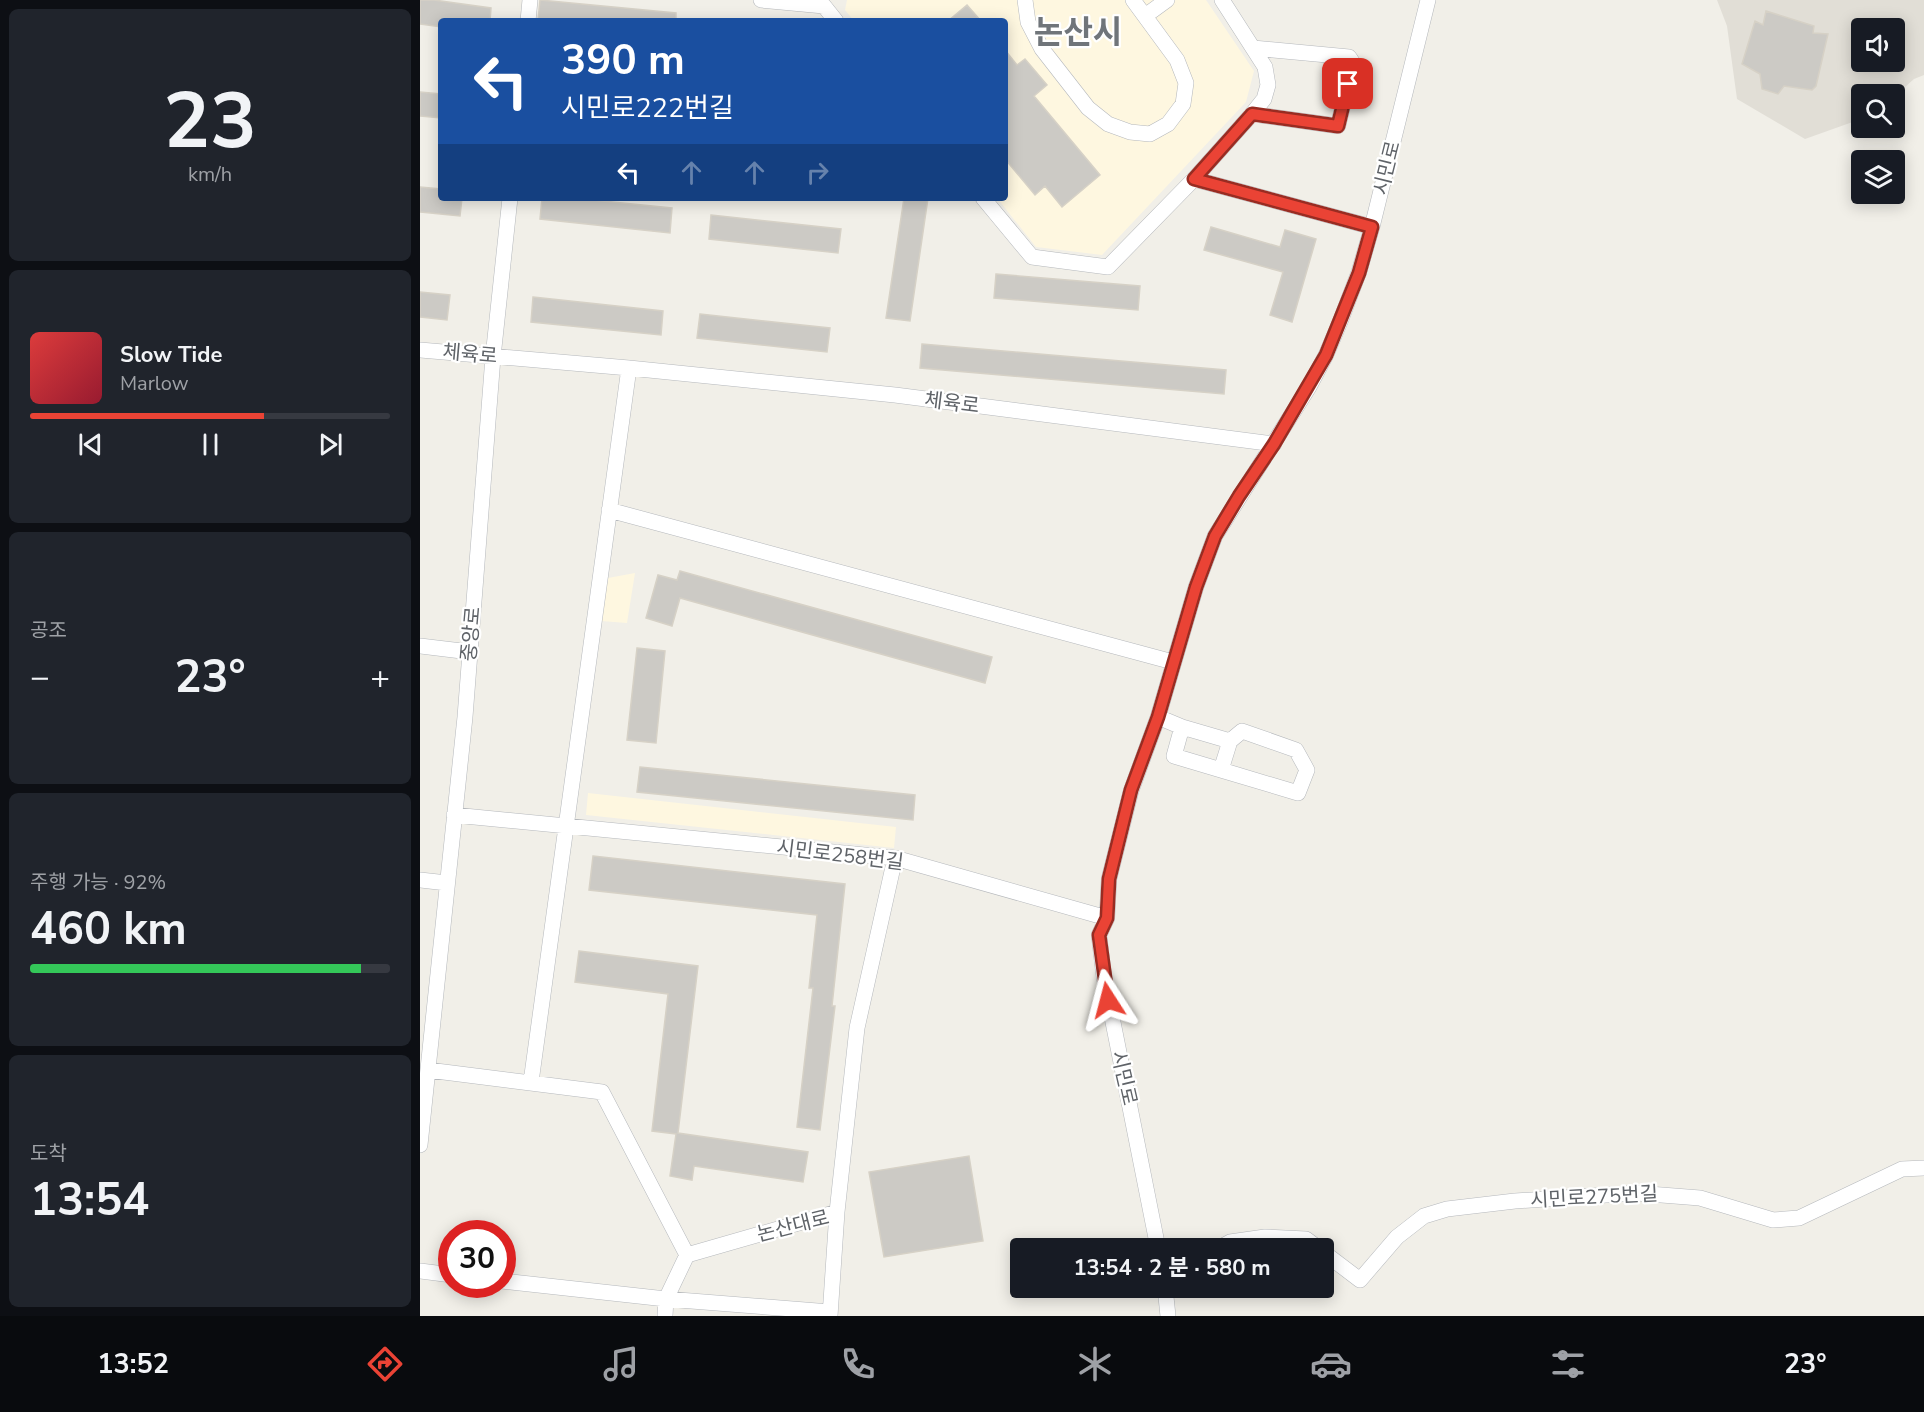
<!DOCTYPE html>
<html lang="ko">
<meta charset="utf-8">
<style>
:root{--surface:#171b24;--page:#20242c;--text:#f1f3f6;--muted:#9ea1a6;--line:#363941;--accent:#ea4335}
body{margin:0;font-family:"Nunito Sans","Noto Sans KR",sans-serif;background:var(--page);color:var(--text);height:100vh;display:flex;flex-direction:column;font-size:22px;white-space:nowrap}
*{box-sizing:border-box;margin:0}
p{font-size:20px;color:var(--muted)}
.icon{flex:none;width:33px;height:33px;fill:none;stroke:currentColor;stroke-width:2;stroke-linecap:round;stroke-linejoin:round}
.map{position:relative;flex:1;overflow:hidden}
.side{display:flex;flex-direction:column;gap:9px;padding:9px;background:#0d0f14;width:420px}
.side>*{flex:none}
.guide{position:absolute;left:18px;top:18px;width:570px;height:183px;border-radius:6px;box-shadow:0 3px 15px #0003;background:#1a4fa0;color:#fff;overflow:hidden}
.controls{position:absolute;left:1431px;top:18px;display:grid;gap:12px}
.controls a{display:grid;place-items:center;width:54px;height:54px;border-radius:6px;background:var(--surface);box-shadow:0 3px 15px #0003;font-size:30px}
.speed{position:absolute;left:18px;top:1220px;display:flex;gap:12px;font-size:30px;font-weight:700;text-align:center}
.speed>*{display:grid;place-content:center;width:78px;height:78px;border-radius:50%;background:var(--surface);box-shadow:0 3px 15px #0003;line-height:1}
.speed .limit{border:9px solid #d22;background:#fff;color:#111}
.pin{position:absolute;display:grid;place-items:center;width:51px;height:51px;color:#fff;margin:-26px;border-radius:12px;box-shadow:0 3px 9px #0006}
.me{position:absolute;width:66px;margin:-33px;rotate:351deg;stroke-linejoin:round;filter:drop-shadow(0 0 4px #0008)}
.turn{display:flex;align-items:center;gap:21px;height:126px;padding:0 24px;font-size:27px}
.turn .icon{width:78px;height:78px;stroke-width:2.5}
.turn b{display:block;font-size:42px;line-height:51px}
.lanes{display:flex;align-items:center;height:57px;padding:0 24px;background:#0003;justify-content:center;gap:30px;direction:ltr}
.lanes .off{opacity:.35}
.big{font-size:45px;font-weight:700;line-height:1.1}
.side .tile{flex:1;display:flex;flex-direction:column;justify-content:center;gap:9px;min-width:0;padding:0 21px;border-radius:9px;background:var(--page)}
.side .dial{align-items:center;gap:0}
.dial b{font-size:78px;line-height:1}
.song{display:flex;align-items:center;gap:18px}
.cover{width:72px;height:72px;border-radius:9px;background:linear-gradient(135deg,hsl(0 70% 55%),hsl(350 70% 35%))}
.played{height:6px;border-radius:3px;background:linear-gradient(90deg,var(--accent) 65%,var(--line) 65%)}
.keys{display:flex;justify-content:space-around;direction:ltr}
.heat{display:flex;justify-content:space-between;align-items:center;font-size:33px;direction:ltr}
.charge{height:9px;border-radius:4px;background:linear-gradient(90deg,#34c759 92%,var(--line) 0)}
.trip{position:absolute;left:590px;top:1238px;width:324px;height:60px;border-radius:6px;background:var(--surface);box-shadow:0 3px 15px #0003;font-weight:700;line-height:60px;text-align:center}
.tab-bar{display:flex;height:96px;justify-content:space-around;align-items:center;background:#090b0e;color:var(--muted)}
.tab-bar .icon{width:42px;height:42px}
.tab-bar .current{color:var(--accent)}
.tab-bar b{font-size:27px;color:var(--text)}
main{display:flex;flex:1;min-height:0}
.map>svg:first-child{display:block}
.commercial{fill:#fef7e0}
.education{fill:#e1ded6;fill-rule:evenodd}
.building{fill:#cccac5;stroke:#d6d1c6;stroke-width:1.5}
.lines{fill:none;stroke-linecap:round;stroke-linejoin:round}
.minor-casing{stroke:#b5b8bc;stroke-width:16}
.minor{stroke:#fff;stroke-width:15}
.route-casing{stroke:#982c22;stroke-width:15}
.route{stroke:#ea4335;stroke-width:10}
.labels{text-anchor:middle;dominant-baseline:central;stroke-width:4.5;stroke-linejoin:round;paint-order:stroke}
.street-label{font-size:20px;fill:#5f6368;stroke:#fff}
.town-label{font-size:32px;font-weight:bold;fill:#70757a;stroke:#fff}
</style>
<main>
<section class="side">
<div class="tile dial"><b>23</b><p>km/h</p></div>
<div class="tile">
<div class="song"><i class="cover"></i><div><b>Slow Tide</b><p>Marlow</p></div></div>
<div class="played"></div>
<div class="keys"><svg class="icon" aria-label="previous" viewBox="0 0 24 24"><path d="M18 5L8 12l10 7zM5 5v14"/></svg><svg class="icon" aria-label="pause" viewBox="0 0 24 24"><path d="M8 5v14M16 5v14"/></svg><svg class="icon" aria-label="next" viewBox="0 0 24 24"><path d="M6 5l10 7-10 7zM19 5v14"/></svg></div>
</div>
<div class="tile"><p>공조</p>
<div class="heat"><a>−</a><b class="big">23°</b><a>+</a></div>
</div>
<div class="tile"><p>주행 가능 · 92%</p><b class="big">460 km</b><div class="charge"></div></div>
<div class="tile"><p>도착</p><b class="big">13:54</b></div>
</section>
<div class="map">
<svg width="1504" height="1316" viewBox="0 0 1504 1316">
<rect width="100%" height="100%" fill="#f1efe8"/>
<path class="commercial" d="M427,0h359l48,71 -8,31 -144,153 -66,-8 -39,-49h8v-177h-151l-9,-11z
M215,573l-8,50 -26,-2 7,-43z
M168,793l308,34 -2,21 -308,-33z"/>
<path class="education" d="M1297,0h207v75l-10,4 -19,17 -1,-2h-32l-1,25 -56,20 -68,-40 -10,-73zM1442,28h32v34h-32z"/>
<path class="building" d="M0,0h14l57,8 -1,13h-49v6l-21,-3z
M120,0l136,13v8h-138z
M547,5l14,16h-33z
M1346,11l48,15 -1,7 15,1 -12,52 -4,4 -28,-4 -6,8 -16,-5 -2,-15 -18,-10 13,-43 8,4z
M585,50l12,15 8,-6 22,26 -13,11 66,79 -38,32 -17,-21 -10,9 -30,-36z
M0,92l21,2v24l-21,-2z
M0,187l21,2v9h21l-2,18 -40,-4z
M122,198h31l99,10 -2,25 -130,-14z
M484,198h24l-18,123 -24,-3z
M291,215l130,14 -3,24 -129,-14z
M791,227l69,20 5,-17 31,9 -24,83 -22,-7 13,-43 -79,-22z
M576,274l144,12 -2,24 -144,-12z
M0,292l30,3 -3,25 -27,-3z
M113,297l130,14 -2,24 -130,-13z
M280,314l130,14 -3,24 -130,-14z
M502,344l304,26 -2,24 -304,-26z
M260,571l312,86 -7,26 -305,-85 -8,28 -26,-8 12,-43 19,5z
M217,648l28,3 -9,92 -29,-3z
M220,767l275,28 -2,25 -276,-28z
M173,856l252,28 -13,122h3l-15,124 -23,-3 16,-139h-4l8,-73 -228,-25z
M159,951l119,15 -20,167 130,19 -5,30 -109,-16 -2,14 -22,-4 6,-42 -24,-3 16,-137 -93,-12z
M549,1156l14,85 -99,16 -15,-85z"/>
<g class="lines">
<g class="minor-casing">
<path id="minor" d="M341,0l63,6 12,15
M605,0l3,22 14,27 46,59 20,16 22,8 20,2 18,-10 15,-20 3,-21 -9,-23 -44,-60
M725,16l22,-16
M108,21l2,-21
M832,114l86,12 15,-63 -4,-6 -96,-9
M774,179l178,48
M563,198l49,59 76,10 86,-88 58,-65 12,-15 4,-14 -3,-18 -43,-67
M0,350l209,18 266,27 379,49
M189,510l564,152
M0,646l50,6
M738,717l24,10 48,14 -9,29 -47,-14 8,-29
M801,770l77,23 9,-23 -11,-20 -54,-19 -12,10
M34,815l441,43 212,60
M0,880l27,3
M8,1070l174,22 85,163 150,-43
M111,1082l98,-714
M0,1145l45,-428 28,-360 17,-159
M738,1248l-54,-271 -5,-42 8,-17 2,-39 22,-88 27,-74 38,-130 19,-51 94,-149 17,-32 14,-33 19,-50 13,-45 56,-227
M799,1248l11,-6 35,-5 41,2 12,9
M903,1252l37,28 37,-43 27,-21 23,-7 68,-8 121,-8 64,5 73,22 26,-2 103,-49 22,-1
M0,1271l32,4
M82,1281l164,18 164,13
M745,1287l3,29
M245,1316l1,-17 21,-44
M410,1316l7,-104 20,-184 38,-170"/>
</g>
<use href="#minor" class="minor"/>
</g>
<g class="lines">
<g class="route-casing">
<path id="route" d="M688,1000l-9,-65 8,-17 2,-39 22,-89 27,-73 38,-130 19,-51 24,-40 35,-52 52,-89 33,-82 13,-46 -178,-48 58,-65 86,12 10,-42"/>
</g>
<use href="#route" class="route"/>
</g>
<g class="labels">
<g class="street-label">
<text transform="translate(967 168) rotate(-76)">시민로</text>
<text transform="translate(50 354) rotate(5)">체육로</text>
<text transform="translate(532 403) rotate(7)">체육로</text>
<text transform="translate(51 634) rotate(-85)">중앙로</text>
<text transform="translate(420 855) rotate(7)">시민로258번길</text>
<text transform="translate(704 1078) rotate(77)">시민로</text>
<text transform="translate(1174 1197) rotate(-3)">시민로275번길</text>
<text transform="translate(373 1226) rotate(-14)">논산대로</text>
</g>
<g class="town-label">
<text x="658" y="32">논산시</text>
</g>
</g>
</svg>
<div class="controls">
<a><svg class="icon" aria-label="sound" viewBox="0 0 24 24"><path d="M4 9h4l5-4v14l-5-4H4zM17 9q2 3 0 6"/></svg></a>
<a><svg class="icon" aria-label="search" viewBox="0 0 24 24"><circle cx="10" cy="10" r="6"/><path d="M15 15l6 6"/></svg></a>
<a><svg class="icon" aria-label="layers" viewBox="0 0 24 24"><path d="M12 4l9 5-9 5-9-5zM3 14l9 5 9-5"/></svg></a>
</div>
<div class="speed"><div class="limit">30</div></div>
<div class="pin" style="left:928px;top:84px;background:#d93025"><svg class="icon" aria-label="arrive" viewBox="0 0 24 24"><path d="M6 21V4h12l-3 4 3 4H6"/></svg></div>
<svg class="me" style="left:688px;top:1000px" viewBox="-20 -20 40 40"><path d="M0-17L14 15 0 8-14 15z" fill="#ea4335" stroke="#fff" stroke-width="4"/></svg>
<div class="trip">13:54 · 2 분 · 580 m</div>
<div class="guide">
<div class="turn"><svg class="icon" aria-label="left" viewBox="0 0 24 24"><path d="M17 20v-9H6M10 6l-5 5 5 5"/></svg><div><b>390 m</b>시민로222번길</div></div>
<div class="lanes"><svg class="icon" aria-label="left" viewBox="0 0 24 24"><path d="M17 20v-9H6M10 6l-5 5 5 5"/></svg><svg class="icon off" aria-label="ahead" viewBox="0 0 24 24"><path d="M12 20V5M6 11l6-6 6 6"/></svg><svg class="icon off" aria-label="ahead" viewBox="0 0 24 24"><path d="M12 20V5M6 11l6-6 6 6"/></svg><svg class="icon off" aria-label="right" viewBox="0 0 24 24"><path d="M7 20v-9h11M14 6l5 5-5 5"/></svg></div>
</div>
</div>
</main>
<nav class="tab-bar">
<b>13:52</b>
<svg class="icon current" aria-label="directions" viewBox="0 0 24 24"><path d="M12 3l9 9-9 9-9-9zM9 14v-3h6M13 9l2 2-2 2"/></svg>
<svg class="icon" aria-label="music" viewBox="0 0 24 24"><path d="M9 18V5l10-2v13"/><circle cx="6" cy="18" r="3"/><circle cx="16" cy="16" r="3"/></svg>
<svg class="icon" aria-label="phone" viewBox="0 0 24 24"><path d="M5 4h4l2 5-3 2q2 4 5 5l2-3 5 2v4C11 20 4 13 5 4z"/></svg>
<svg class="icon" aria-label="climate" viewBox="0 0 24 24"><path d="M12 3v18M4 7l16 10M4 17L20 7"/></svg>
<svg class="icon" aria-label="car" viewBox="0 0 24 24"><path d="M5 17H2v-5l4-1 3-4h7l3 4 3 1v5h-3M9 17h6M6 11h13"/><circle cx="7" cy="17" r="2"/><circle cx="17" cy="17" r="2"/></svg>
<svg class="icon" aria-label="filters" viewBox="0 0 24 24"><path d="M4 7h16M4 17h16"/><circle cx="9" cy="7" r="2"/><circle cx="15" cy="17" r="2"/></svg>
<b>23°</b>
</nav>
